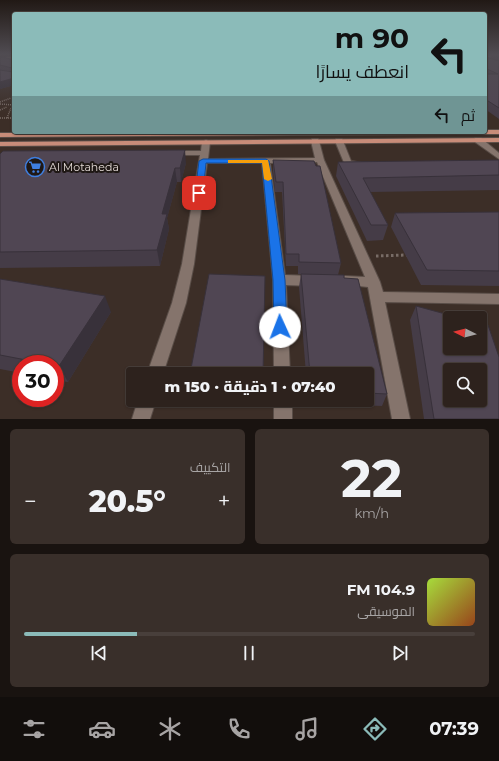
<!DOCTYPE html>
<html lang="ar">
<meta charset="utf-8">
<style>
:root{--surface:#2d221d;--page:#392f2a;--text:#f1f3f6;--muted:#a7a4a4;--line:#483f3b;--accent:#8bbbb9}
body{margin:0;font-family:Montserrat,Cairo,sans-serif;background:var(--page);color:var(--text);direction:rtl;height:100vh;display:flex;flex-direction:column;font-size:15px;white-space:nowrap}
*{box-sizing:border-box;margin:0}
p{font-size:13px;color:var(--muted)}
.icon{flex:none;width:22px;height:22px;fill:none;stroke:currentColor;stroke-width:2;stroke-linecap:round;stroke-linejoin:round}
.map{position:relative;height:419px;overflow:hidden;direction:ltr}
.drawer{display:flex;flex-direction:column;gap:10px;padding:10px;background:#191310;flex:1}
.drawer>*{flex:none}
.banner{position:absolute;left:12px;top:12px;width:475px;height:122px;border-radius:4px;box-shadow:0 1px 3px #0004,0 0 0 1px var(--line);direction:rtl;background:#8bbbb9;color:#111;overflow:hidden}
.needle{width:26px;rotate:276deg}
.controls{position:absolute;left:443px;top:311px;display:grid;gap:8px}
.controls a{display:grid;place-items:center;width:44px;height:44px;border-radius:4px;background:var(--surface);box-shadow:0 1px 3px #0004,0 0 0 1px var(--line);font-size:20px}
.speed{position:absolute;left:12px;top:355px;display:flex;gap:8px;font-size:20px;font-weight:700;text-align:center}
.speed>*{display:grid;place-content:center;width:52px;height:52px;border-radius:50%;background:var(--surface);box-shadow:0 1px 3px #0004,0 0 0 1px var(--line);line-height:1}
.speed .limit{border:6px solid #d22;background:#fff;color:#111}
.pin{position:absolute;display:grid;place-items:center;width:34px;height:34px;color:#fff;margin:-17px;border-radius:8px;box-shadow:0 2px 6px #0006}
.me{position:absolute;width:44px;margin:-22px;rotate:358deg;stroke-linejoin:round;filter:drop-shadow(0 0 3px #0008)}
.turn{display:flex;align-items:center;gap:14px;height:84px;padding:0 12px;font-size:18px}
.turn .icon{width:52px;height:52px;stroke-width:2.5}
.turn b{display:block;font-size:28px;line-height:34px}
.then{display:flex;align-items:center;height:38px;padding:0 12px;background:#0003;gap:8px;font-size:15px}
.big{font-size:30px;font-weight:800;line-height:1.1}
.drawer .widget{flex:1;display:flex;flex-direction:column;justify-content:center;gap:6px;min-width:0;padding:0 14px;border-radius:6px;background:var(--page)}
.drawer .dial{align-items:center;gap:0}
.dial b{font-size:52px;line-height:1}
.song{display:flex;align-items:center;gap:12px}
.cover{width:48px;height:48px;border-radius:6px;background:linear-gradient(135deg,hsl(80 70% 55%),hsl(20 70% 35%))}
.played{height:4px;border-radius:2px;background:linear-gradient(90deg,var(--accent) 25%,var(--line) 25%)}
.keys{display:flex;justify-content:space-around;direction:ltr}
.heat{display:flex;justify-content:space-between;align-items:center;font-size:22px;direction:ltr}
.drawer .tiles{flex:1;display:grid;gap:10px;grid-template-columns:1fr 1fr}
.widget:last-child{grid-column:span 2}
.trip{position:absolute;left:126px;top:367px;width:248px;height:40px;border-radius:4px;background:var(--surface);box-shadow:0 1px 3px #0004,0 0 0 1px var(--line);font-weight:800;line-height:40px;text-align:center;direction:rtl}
.dock{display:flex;height:64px;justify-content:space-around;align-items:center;background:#120e0c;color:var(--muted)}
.dock .icon{width:28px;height:28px}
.dock .active{color:var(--accent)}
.dock b{font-size:18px;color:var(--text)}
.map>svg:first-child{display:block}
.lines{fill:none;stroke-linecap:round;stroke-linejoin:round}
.street-casing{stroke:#594d47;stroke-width:2}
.primary-casing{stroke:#594d47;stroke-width:2}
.path-far1{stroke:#786c66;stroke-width:1.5;stroke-dasharray:1 1;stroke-linecap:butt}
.path{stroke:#786c66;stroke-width:3;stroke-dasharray:2.5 2.5;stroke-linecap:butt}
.street{fill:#85746c;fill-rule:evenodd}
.primary{fill:#c88c79;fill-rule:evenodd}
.wall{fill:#453c47}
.shaded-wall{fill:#38313a}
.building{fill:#504653;stroke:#38313a;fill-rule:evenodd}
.route{fill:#1a73e8;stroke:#114b97}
.slow{fill:#f59e0b}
.labels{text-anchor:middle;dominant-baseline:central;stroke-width:4;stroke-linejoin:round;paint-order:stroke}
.poi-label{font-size:11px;fill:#e3dad5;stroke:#1f1815;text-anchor:start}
</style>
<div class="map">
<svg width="499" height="419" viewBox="0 0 499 419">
<rect width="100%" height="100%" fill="#3c2e27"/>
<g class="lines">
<g class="street-casing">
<path id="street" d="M499,55v2l-14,1v-2z
M14,56v2l-14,3v-2z
M475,138h6l18,15v6l-24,-17z
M312,139h6l1,2 5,19 56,122 3,10 116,2v10l-114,-2 25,117h-18l-24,-132 -27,-3 -2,-3 2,-3 4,-2 20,1 -48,-115 -47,1 15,112 28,1 4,2 2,3 -2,3 -4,2 -27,-1 4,89h-16l-1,-94 -11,-117h-55l-13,101 -8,39 -23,71h-16l25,-71 10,-39 18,-109h-31v-4h32l1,-9 4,-2 4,2 -2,17 107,-1 -4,-17z
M336,139h6l1,2 8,20 12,2v4l-18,-2 -10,-24z
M138,400h18l-6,19h-18z
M274,400h18v19h-18z"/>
</g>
<g class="primary-casing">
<path id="primary" d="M485,130h14v4h-17l-1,-2h4z
M461,132l-4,2 -457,3v-4z
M499,138v4l-499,4v-4z"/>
</g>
<path class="path-far1" d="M0,102l14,-5
M0,104l14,1
M0,110l7,-3
M0,118h14
M7,118l4,-10"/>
<path class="path" d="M376,256l31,-1"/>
<use href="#street" class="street"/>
<use href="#primary" class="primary"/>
</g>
<path class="wall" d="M485,54h6l-5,1v2l4,1 2,-4h7v65l-14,-10z
M0,58l14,2v25l-14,4z
M0,154l186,9 -5,19h-4l-10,36 2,11 -9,37 -160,2z
M273,160l68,103 -3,12 6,3 43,116 -5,12 -73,-3 -1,-3h59v-26h-61l-7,-87 2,-13h-3v-8h-12l-4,-74h-7l-2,-21z
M499,160v30l-129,2 18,33 -5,15 -16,1 -31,-65 2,-14z
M499,212v74l-78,-1 -30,-58 4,-14z
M0,279l111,33 -43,70 -13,-2v-16h-34v9l-21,-4z
M416,306l83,113h-75l-14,-99z
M208,400h54v3z"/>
<path class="shaded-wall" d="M14,78v7l-14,4v-7z
M185,150l1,13 -5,19 -1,-14z
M175,168l2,14 -10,36 2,11 -9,37 -3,-16 5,-36z
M105,296l6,16 -43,70 -9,-16z"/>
<path class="building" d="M485,54h1v3l13,4v47l-14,-9v-15h1h-1v-10h13l-13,-6z
M2,57l12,3v18l-14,4v-12l13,2 -1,-4 -12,-3v-7z
M185,150l-5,18h-5l-13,46h5l-10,36 -157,2v-98l3,-3z
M273,160l41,1 2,5h4l21,97 -42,-1v-8h-13l-3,-72h-7z
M499,160v15l-136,3 25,47h-17l-33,-63z
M499,212v59l-72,-1 -32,-57z
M209,274l56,2 -2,98h-73z
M301,274l43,1v3l14,1 29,115 -20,-1v-19h-57z
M0,279l105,17 -46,70 -4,-1v-1h-8l-47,-9z
M416,306l44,12h-10v30h30v-25l8,2 11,32v62h-65zM450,370h30v30h-30z"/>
<linearGradient id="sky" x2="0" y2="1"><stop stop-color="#211915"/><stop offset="0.48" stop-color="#504c52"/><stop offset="1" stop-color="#504c52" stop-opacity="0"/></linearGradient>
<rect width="499" height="113" fill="url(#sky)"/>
<path class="route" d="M203,159h63l3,2 16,119 2,47 -2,4 -5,1 -4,-1 -2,-4 -1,-47 -11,-117h-56l-3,30 -4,2 -4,-2 4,-32z"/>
<path class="slow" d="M228,160h40l4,19 -4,2 -4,-2 -2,-16h-34z"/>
<defs>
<g id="supermarket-ring" transform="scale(1)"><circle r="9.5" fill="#1f1815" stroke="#3f7fe0" stroke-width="1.5"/><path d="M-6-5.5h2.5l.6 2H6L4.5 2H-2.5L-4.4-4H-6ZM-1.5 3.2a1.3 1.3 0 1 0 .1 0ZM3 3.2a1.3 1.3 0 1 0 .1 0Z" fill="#3f7fe0"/></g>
</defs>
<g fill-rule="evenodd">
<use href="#supermarket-ring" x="35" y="167"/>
</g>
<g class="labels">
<g class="poi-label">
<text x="49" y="167">Al Motaheda</text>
</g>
</g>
</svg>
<div class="controls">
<a><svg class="needle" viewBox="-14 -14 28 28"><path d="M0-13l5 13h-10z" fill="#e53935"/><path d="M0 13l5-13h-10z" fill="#a7a4a4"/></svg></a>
<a><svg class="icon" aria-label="search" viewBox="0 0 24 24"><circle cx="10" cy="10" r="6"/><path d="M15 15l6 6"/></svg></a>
</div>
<div class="speed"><div class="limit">30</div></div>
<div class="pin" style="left:199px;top:193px;background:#d93025"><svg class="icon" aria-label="arrive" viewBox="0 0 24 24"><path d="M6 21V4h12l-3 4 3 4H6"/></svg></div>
<svg class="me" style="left:280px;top:327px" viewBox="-20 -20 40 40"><circle r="19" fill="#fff"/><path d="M0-13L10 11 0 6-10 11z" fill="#1a73e8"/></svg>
<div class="trip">07:40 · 1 دقيقة · 150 m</div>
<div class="banner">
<div class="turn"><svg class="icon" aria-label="left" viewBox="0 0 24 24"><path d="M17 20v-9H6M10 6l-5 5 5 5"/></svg><div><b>90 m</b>انعطف يسارًا</div></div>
<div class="then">ثم<svg class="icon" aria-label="left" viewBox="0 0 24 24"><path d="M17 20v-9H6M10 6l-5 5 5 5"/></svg></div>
</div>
</div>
<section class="drawer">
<div class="tiles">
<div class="widget dial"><b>22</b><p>km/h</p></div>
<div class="widget"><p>التكييف</p>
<div class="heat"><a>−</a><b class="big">20.5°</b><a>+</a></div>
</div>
<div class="widget">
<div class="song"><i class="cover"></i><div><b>104.9 FM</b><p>الموسيقى</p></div></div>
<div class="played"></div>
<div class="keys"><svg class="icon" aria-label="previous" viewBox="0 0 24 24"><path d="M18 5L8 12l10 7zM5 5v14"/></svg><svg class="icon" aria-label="pause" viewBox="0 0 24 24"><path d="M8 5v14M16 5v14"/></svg><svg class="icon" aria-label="next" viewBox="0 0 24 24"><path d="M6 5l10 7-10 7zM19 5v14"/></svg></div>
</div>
</div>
</section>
<nav class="dock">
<b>07:39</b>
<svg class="icon active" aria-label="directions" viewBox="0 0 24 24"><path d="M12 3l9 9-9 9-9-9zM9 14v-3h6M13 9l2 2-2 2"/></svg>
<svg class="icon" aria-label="music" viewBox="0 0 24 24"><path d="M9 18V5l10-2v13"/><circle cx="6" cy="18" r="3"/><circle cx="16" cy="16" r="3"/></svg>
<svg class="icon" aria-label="phone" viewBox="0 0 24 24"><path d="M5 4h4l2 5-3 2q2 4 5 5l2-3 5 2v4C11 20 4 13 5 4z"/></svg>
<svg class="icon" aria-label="climate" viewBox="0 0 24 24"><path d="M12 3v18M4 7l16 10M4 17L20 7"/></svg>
<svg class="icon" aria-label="car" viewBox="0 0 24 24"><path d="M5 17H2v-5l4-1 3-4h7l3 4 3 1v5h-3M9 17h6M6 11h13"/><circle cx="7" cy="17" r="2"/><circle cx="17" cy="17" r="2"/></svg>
<svg class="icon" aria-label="filters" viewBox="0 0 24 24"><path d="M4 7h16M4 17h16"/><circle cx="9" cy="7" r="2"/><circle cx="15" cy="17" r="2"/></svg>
</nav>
